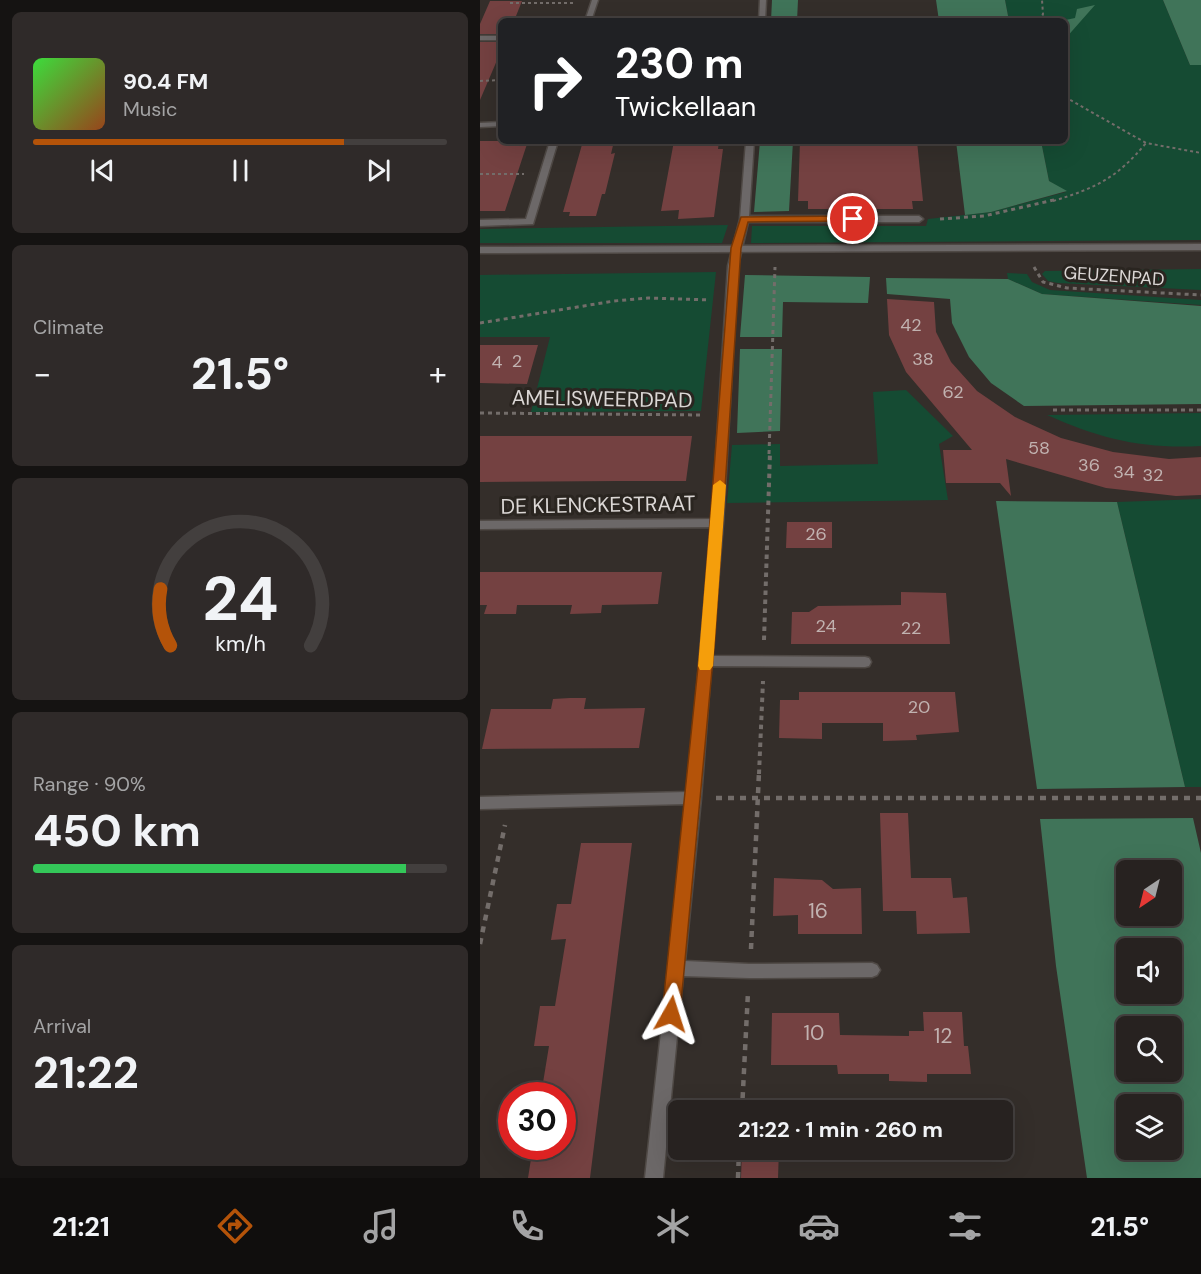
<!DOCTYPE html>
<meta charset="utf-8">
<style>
:root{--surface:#272220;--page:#2f2a29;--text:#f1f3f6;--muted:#a4a4a5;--line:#433f3e;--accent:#b45309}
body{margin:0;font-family:"DM Sans",sans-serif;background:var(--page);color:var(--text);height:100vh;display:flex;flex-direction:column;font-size:22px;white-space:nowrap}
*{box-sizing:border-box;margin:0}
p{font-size:20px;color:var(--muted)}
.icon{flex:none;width:33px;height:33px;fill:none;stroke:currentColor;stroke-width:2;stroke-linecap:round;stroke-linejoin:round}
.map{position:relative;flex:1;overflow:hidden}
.panel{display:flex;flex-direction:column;gap:12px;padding:12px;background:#151312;width:480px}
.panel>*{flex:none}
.top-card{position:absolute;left:18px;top:18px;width:570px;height:126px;border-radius:9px;box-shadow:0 6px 24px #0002,0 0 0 2px var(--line);background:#202124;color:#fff;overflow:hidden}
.needle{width:39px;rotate:215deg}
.buttons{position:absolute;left:636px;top:860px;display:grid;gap:12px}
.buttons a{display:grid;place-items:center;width:66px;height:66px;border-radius:9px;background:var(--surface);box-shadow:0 6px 24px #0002,0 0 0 2px var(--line);font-size:30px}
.speed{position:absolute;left:18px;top:1082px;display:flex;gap:12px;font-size:30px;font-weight:700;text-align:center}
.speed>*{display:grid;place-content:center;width:78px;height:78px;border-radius:50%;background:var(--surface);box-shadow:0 6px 24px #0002,0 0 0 2px var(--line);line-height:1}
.speed .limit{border:9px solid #d22;background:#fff;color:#111}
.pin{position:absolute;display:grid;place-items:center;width:51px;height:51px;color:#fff;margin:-26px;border:3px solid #fff;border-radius:50%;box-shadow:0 2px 6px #0007}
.me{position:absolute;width:66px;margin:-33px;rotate:6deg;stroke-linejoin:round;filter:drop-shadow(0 0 4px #0008)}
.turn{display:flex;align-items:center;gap:21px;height:126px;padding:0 18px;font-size:27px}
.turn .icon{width:78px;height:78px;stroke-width:2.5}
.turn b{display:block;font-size:42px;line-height:51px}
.big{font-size:45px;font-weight:700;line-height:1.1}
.panel .tile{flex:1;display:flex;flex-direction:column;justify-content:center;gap:9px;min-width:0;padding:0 21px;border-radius:9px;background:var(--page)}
.panel .dial{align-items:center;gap:0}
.dial svg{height:156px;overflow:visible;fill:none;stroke:var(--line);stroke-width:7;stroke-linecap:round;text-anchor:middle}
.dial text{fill:var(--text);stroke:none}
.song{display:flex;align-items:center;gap:18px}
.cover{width:72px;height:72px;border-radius:9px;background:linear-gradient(135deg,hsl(120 70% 55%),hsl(20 70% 35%))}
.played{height:6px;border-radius:3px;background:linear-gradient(90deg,var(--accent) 75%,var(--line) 75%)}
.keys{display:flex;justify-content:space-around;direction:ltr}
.heat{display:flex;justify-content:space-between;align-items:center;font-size:33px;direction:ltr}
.charge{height:9px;border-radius:4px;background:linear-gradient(90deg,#34c759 90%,var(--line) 0)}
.trip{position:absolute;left:188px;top:1100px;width:345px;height:60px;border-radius:9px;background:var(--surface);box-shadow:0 6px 24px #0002,0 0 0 2px var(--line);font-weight:700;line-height:60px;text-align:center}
.menu{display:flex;height:96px;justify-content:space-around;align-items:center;background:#100e0d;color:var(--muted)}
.menu .icon{width:42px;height:42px}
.menu .selected{color:var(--accent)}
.menu b{font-size:27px;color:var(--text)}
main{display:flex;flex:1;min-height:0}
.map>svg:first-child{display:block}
.green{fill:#154b33}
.forest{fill:#407459;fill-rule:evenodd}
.building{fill:#744141}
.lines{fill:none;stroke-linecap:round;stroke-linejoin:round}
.lane-casing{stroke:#4f4945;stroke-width:3}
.street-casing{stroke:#4f4945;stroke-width:3}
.path-far3{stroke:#736d6a;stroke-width:2;stroke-dasharray:3 3;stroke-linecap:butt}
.path-far2{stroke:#736d6a;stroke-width:3;stroke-dasharray:4 4;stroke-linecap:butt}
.path-far1{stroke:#736d6a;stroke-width:4;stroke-dasharray:4.5 4.5;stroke-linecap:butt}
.path{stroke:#736d6a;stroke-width:4.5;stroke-dasharray:6 6;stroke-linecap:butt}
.lane{fill:#6c6868;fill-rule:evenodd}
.street{fill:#6c6868;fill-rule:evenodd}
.route{fill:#b45309;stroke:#753606;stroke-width:1.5}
.slow{fill:#f59e0b}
.labels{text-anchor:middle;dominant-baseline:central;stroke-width:6;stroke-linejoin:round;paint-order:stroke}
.far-street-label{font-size:18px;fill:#dbd7d5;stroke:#2a2520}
.number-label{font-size:18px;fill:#c1b2b0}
.street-label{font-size:21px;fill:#dbd7d5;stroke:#2a2520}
.near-number-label{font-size:21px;fill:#c1b2b0}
</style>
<main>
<section class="panel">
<div class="tile">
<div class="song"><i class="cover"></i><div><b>90.4 FM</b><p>Music</p></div></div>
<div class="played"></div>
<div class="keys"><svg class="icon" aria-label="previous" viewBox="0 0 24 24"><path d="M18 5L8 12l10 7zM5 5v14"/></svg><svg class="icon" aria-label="pause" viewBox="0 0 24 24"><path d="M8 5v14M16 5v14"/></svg><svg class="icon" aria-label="next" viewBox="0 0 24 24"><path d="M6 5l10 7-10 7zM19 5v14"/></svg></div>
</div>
<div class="tile"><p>Climate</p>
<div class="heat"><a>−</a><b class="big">21.5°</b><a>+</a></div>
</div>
<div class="tile dial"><svg viewBox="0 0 100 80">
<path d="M14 69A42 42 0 1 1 86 69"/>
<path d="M14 69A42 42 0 0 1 9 40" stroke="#b45309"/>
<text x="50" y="56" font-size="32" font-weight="700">24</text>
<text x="50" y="72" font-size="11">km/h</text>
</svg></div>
<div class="tile"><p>Range · 90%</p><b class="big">450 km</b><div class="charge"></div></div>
<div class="tile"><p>Arrival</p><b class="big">21:22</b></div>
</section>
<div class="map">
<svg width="721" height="1178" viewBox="0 0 721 1178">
<rect width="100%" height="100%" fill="#342e2a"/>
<path class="green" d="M525,0h158l27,65h11v175l-450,3 1,-17h174l2,-7 63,-7 75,-20 -17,-11 -8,-40h24v-120h-56z
M248,225l-6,18h-242v-14z
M721,269v21l-143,-7 -10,-2 -6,-7 3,-3z
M236,272l-15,139 -170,1 19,-75h-70v-62z
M527,273l20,1 5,8 18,8 151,10v5l-159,-11 -34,-15z
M426,390l47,46 -14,8 9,56 -221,3 5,-58 48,-1v22l98,-2 -5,-72z
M721,413v33c-59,3 -100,-7 -154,-31z
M721,499v288h-16l-68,-285z"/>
<path class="forest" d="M292,0h26l-1,21h-26z
M456,0h69l4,21h-70z
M683,0h38v65h-11z
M615,5l-30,34v-18h-4l14,-3 2,-9z
M280,141h33l-4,70 -35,1z
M476,141h85l8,40 18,10 -76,21 -26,3z
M265,275l125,2 -2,26 -85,-1 -1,35h-42z
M406,278l122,1 34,15 159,12v98l-177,2 -33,-23 -22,-26 -17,-34 -2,-24 -63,-5z
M260,349h42l-2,82 -43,2z
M516,501l121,1 68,285 -148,2z
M713,818l8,35v325h-114l-31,-212 -16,-147zM646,870h46v45h-46zM646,948h46v45h-46zM646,1026h46v45h-46zM646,1104h46v45h-46z"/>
<path class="building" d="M10,1h32l-8,20h-13v13h-21v-10z
M0,42h21v9l-21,49z
M0,141h48l-23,70h-25z
M103,141h31l-3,13 4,-1 -10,41h-3l-6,22h-27l1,-4h-7z
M194,141h45l-1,8h5l-9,68 -36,2 1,-9 -18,1z
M320,141h117l6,60h-11l1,8h-105v-8h-10z
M407,299l47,3 2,30 15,30 26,29 38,26 46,21 52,14 56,7 32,-2v38l-25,1 -70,-8 -100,-29 5,37 -11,-13h-54l-3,-33h29l-66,-78 -17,-37z
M0,345h58l-11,39 -47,-1z
M0,436h212l-6,45h-67l-139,1z
M307,522h45v26h-46z
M0,572h182l-4,32 -56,1 -1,8 -31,1 2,-9h-55l-1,9h-32l3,-9h-7z
M421,592l45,1 4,51h-159l1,-32h17l9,-6 83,-1z
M319,692h156l4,40 -43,3 1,5 -34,1v-18h-61v16l-43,-1 1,-38h19z
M90,698h16l-2,11 61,-1 -6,40 -157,1 9,-40h60l2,-10z
M400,813h28l3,65h40l2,20 14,-1 3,36 -53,1 -1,-23h-33z
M101,843h51l-42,335h-62l5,-32h29v-51h-21l8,-49h-15l6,-40h15l11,-67 -15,1 6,-36h14z
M294,878l48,2 11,9 28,-1 1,46h-64v-19l-25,1z
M443,1012h39l2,34h4l3,28h-44v8l-38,-1v-7h-51l-1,-9h-66l1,-52h67l1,22 69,1v-5h15z
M262,1149h37l-1,29h-37z"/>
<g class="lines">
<g class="lane-casing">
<path id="lane" d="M721,244v6l-721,3v-6z"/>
</g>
<g class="street-casing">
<path id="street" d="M112,0h6l-7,21h-6z
M280,0h6l-1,21h-6z
M0,36h21v4h-21z
M21,122v4l-21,1v-4z
M70,141h8l-25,83 -53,2v-6l46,-1z
M266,141h8l-5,75h170l4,3 -4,3h-171l-10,44 -15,257 -11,133 153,1 4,1 2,4 -2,4 -4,1 -154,-1 -10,132 -16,163 64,3 123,-1 5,2 3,5 -3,5 -5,2 -123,1 -66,-2 -20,202h-18l41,-374 -206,5v-12l208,-5 23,-265 -231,2v-8l232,-2 16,-253 12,-47z"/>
</g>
<path class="path-far3" d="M30,3h65
M560,21l3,-7 -1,-14
M0,81l21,-1
M585,97l81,46 55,10
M0,174h44
M573,201c43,-13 64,-23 93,-58"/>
<path class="path-far2" d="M460,219l44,-3 74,-17
M554,267l9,15 24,6 134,7
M0,323l134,-22 34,-3 62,2
M573,410h148
M0,413l224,2
M289,454l6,-187"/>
<path class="path-far1" d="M284,640l6,-188
M279,774l4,-93"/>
<path class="path" d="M236,798h485
M0,944l25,-119
M271,949l8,-177
M262,1110l6,-118
M258,1178l1,-29"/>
<use href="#lane" class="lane"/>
<use href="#street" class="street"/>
</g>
<path class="route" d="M373,216l4,1v4l-109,1 -7,26 -26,390 -35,376 -2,7 -7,2 -6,-2 -3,-7 39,-376 30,-390 10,-31z"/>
<path class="slow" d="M240,480l6,5 -13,181 -3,4h-10l-2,-4 15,-181z"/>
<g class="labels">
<g class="far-street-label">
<text transform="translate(634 276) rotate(4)">GEUZENPAD</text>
</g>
<g class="number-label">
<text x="431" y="325">42</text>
<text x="443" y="359">38</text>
<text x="37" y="361">2</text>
<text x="17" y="362">4</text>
<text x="473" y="392">62</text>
<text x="559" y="448">58</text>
<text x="609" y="465">36</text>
<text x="644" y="472">34</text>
<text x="673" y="475">32</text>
<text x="336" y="534">26</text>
<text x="346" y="626">24</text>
<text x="431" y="628">22</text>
<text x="439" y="707">20</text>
</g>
<g class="street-label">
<text transform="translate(122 399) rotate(1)">AMELISWEERDPAD</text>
<text transform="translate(118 505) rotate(-1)">DE KLENCKESTRAAT</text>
</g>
<g class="near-number-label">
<text x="338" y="911">16</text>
<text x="334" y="1033">10</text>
<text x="463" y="1036">12</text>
</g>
</g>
</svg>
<div class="buttons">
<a><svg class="needle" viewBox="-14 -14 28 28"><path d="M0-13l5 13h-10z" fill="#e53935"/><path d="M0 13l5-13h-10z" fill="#a4a4a5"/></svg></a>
<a><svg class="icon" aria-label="sound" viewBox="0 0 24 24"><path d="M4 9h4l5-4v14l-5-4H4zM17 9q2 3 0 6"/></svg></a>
<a><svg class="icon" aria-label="search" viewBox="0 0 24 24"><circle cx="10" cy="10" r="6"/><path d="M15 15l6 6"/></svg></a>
<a><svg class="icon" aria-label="layers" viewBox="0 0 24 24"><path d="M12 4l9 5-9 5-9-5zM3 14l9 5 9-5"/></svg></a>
</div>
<div class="speed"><div class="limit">30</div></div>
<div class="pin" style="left:373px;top:219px;background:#d93025"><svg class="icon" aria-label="arrive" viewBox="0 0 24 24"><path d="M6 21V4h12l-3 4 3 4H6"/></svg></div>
<svg class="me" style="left:191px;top:1014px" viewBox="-20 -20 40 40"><path d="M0-17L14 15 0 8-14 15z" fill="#b45309" stroke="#fff" stroke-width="4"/></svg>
<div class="trip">21:22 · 1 min · 260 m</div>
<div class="top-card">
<div class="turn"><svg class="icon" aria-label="right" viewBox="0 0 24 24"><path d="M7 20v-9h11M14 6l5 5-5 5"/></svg><div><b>230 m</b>Twickellaan</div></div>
</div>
</div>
</main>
<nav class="menu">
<b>21:21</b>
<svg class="icon selected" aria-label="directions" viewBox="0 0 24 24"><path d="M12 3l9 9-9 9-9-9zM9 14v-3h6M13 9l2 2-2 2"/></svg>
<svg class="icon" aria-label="music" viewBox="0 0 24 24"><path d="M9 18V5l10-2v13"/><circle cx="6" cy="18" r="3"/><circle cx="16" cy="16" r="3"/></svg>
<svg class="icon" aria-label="phone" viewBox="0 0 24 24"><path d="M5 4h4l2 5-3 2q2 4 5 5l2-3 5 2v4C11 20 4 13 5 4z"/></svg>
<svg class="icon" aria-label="climate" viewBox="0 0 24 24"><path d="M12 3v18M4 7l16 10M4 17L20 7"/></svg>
<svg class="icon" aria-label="car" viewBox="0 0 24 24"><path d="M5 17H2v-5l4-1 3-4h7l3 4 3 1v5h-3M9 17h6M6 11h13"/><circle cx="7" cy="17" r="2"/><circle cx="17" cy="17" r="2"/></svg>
<svg class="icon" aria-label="filters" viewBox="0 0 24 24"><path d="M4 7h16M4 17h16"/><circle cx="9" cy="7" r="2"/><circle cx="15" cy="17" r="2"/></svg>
<b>21.5°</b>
</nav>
